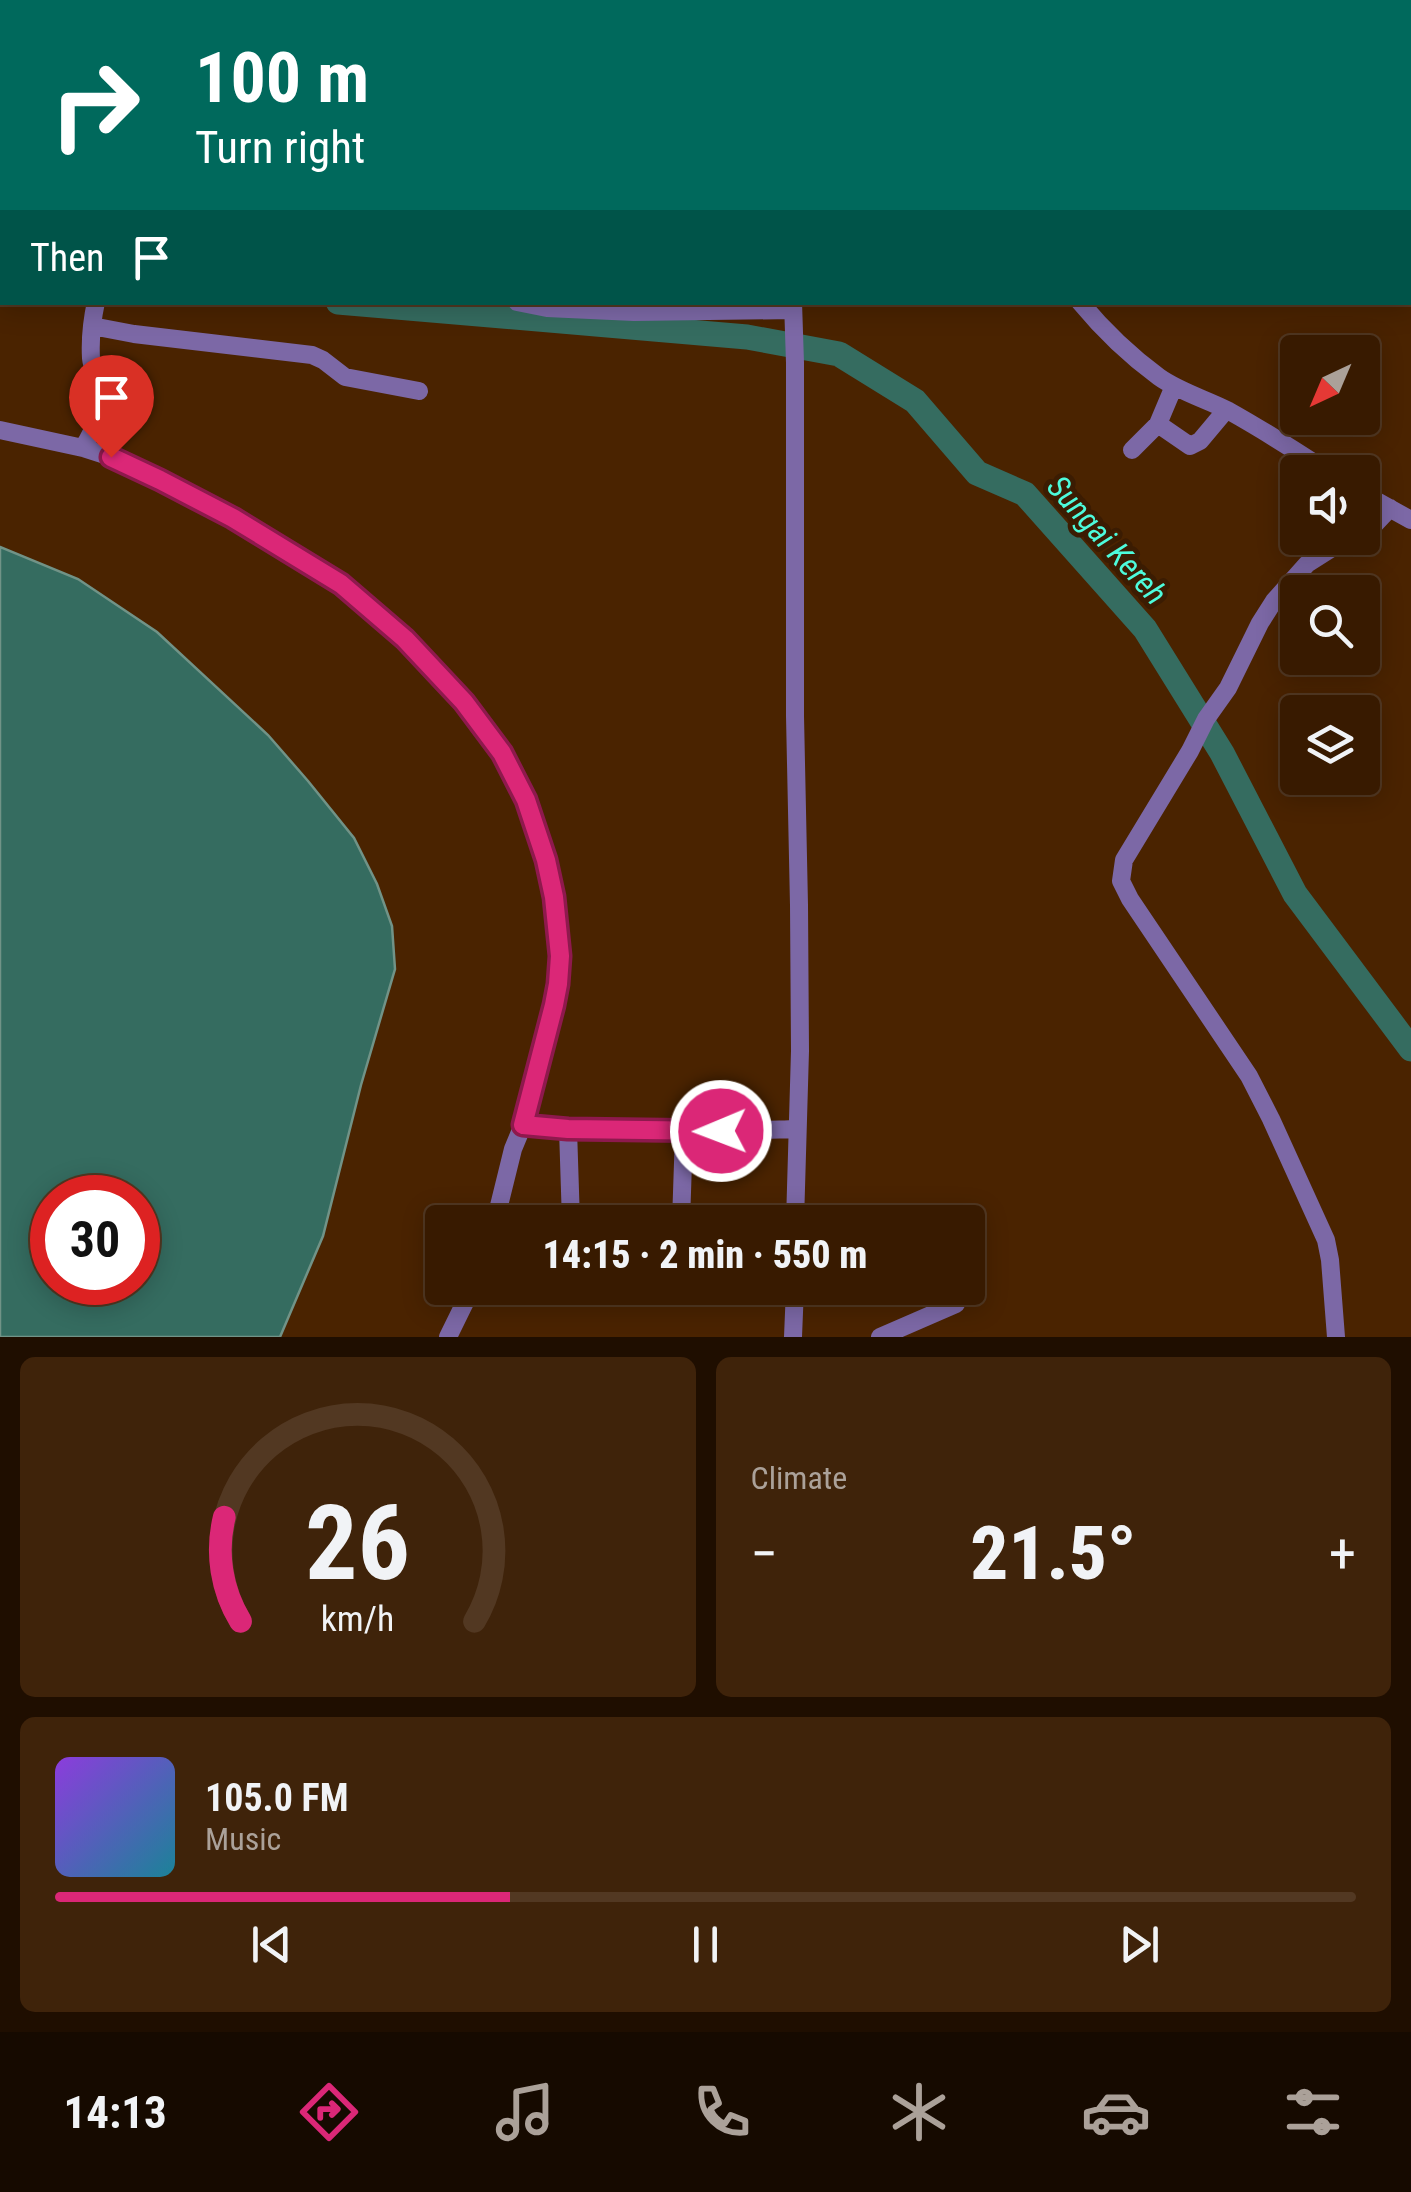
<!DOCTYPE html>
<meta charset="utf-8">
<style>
:root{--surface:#381a00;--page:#3f230a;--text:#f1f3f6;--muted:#aba199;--line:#523822;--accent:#db2777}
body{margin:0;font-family:"Roboto Condensed",sans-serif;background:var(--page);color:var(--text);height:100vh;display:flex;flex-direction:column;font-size:38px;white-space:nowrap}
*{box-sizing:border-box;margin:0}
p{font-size:32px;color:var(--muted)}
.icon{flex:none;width:55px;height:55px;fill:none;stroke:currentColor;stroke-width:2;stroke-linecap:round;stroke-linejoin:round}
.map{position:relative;height:1337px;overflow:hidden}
.side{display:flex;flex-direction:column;gap:20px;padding:20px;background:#1f0e00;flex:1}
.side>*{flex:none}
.guide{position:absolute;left:0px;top:0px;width:1412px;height:305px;box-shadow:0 5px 25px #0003,0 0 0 2px var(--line);background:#00695c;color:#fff;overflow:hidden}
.needle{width:65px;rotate:224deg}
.fabs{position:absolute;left:1280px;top:335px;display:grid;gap:20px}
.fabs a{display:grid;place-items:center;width:100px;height:100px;border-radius:10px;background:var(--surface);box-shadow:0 5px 25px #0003,0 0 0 2px var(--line);font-size:50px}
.speed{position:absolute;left:30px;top:1175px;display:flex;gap:20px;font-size:50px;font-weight:700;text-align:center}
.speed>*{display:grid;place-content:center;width:130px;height:130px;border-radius:50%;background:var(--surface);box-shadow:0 5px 25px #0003,0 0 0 2px var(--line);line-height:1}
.speed .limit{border:15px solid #d22;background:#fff;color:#111}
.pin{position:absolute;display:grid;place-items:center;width:85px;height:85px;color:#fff;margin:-102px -42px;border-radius:50% 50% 50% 0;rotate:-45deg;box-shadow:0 0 10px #0007}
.pin .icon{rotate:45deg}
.me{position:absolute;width:110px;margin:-55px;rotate:269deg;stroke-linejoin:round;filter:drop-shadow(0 0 8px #0008)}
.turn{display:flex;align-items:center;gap:35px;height:210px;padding:0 30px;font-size:45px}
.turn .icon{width:130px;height:130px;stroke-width:2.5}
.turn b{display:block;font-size:70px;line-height:85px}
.then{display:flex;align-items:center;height:95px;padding:0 30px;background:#0003;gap:20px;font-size:38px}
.big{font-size:75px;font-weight:800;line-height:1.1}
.side .tile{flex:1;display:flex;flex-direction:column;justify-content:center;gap:15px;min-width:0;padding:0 35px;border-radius:15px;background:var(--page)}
.side .dial{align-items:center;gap:0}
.dial svg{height:260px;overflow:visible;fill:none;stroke:var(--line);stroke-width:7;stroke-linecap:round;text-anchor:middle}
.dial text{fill:var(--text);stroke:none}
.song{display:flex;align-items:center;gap:30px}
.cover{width:120px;height:120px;border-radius:15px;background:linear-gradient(135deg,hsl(270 70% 55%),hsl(190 70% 35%))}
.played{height:10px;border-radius:5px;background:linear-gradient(90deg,var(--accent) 35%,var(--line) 35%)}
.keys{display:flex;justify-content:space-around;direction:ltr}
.heat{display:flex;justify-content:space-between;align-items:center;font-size:55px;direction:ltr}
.side .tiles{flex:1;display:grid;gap:20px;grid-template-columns:1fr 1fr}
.tile:last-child{grid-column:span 2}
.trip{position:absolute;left:425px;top:1205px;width:560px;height:100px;border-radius:10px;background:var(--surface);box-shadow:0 5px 25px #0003,0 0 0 2px var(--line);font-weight:800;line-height:100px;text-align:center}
.menu{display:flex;height:160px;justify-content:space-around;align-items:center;background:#160a00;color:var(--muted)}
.menu .icon{width:70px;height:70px}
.menu .current{color:var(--accent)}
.menu b{font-size:45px;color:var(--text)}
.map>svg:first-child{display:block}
.water{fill:#356c60;stroke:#719387;stroke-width:2.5;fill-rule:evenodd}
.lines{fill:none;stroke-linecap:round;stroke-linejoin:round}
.river{stroke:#356c60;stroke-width:25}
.minor{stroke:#7c68a6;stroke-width:18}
.route-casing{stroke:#8e194d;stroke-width:25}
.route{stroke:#db2777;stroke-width:18}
.labels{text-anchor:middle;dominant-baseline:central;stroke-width:10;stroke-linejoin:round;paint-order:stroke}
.water-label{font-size:32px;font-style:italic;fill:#4dfbdc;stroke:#3b1c02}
</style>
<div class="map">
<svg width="1411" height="1337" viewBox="0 0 1411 1337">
<rect width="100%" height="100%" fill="#4a2300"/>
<path class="water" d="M0,547l78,32 79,53 111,103 40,46 46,57 23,46 15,42 3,43 -34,116 -38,151 -43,101h-280zM52,1198h86v84h-86z"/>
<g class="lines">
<path class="river" d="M0,223l2,4
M338,302l409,35 92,17 76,47 62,72 48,21 120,135 77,124 73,141 116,155"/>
<path class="minor" d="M1163,0l3,2
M1245,0l2,2
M826,2l2,-2
M1011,2l2,-2
M1114,2l4,-2
M1379,2v-2
M1410,11l1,-1
M1410,117l1,1
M0,269h2
M517,302l30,6 87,4 159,-2
M793,302l2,61v353l4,189 1,146 -5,171
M1080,302c24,29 49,53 79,75 21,15 47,22 70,34 34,19 67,40 99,61
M92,326l42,8 178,21 11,5 22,17 74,14
M1158,424l32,22 10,-5 26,-31
M0,430l83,18 28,9 49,22 154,88 27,18 64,54 59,63 38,51 24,47 14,40 14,57 6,59 -2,28 -22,97 -13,44 -10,24 -18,73
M83,448c11,-18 20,-38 16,-60 -2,-10 -7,-20 -8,-30 -1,-18 1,-38 5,-56
M1132,450l26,-26 16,-38
M1362,493l49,27
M1362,531l11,-5 17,-18
M523,1125c90,11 182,7 273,4
M568,1129l3,93
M681,1222l3,-89
M448,1337l24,-49
M793,1337l2,-49
M880,1337l76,-33
M1336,1337l-6,-77 -4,-20 -55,-121 -22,-43 -119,-177 -9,-18 3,-21 66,-109 16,-32 22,-31 32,-65 14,-22 33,-37 41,-26"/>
</g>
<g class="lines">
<g class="route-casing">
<path id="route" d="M111,457l49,23 73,38 108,66 64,55 59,63 38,51 24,47 20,60 8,37 6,59 -2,28 -4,21 -31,120 45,4 153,2"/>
</g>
<use href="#route" class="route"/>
</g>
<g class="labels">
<g class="water-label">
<text transform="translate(1107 540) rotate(48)">Sungai Kereh</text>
</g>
</g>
</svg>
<div class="fabs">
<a><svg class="needle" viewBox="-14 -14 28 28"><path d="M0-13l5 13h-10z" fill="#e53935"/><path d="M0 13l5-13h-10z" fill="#aba199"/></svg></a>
<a><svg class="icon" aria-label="sound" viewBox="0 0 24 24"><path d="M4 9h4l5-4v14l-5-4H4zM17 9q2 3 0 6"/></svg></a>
<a><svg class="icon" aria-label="search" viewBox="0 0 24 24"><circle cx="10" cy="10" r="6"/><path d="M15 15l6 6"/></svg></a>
<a><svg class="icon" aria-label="layers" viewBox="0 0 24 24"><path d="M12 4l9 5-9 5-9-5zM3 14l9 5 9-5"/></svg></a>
</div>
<div class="speed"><div class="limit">30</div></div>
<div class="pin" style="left:111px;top:457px;background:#d93025"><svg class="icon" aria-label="arrive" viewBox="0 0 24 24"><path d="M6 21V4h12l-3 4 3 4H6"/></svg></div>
<svg class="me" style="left:721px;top:1131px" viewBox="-20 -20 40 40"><circle r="17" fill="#db2777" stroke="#fff" stroke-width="3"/><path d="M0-11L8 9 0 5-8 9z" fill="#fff"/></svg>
<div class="trip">14:15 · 2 min · 550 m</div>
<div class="guide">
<div class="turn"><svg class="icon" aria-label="right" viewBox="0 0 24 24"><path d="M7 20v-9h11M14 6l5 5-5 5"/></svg><div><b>100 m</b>Turn right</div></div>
<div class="then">Then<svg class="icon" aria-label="arrive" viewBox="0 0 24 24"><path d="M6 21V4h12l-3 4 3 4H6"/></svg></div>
</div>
</div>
<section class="side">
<div class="tiles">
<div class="tile dial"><svg viewBox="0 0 100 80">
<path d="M14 69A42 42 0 1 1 86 69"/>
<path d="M14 69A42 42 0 0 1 9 37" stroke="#db2777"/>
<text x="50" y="56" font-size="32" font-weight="700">26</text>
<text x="50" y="72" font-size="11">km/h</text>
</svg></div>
<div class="tile"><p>Climate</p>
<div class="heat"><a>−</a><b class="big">21.5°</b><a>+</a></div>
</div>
<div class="tile">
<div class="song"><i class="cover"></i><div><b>105.0 FM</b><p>Music</p></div></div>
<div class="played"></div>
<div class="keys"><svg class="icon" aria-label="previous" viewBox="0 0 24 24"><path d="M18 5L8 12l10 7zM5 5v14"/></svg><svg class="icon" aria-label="pause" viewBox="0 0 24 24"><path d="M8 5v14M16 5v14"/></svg><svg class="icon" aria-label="next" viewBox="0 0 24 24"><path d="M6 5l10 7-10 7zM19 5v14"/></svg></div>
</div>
</div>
</section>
<nav class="menu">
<b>14:13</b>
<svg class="icon current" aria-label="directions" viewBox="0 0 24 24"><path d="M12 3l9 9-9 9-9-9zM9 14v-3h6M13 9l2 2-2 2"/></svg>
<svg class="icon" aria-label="music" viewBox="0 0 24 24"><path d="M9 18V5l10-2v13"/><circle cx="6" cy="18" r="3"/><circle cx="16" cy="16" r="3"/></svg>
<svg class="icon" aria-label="phone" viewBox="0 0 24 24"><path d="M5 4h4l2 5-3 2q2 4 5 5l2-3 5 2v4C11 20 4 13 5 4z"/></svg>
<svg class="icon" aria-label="climate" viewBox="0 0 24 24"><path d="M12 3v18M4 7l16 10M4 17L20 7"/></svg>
<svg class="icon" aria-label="car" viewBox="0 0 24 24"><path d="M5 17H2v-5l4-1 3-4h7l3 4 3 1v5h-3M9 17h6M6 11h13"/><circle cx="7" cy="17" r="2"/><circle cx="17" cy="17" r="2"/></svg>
<svg class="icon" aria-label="filters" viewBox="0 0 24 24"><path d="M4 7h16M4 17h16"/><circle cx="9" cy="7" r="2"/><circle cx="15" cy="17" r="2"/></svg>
</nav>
